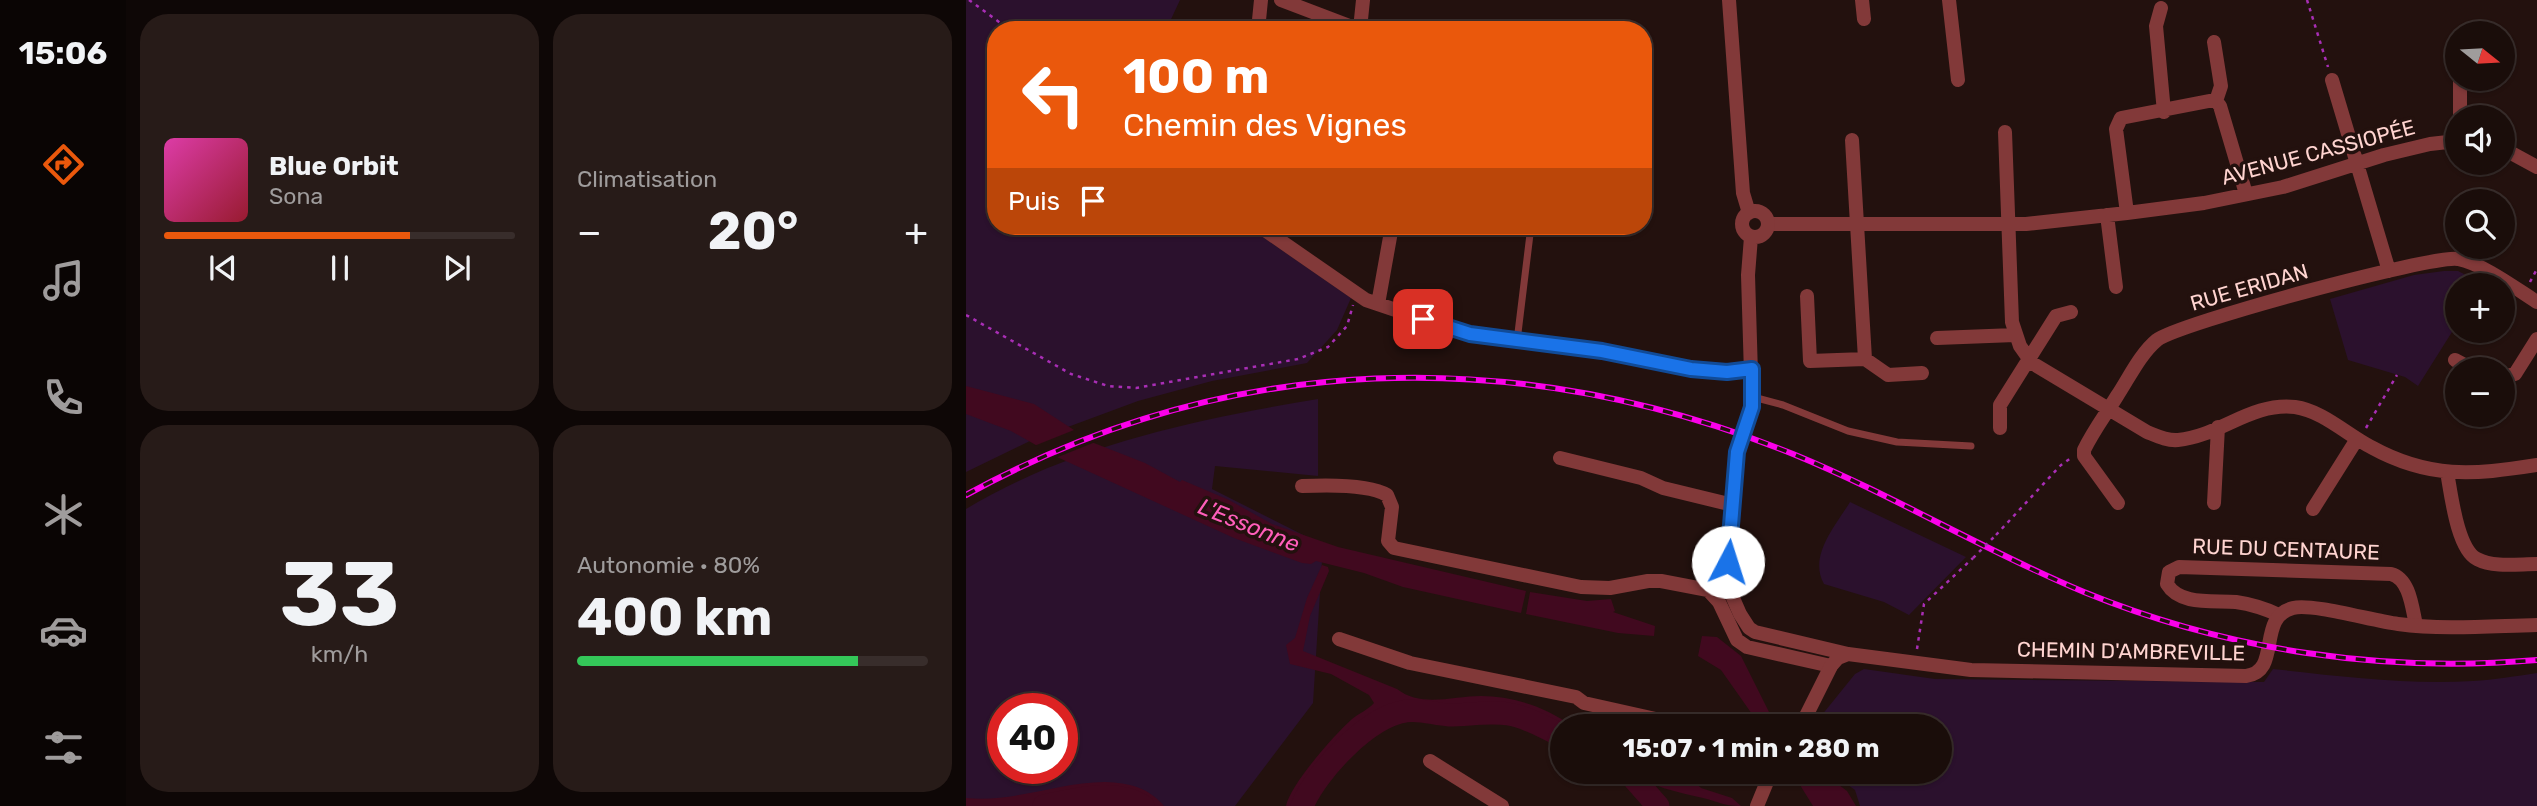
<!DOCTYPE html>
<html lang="fr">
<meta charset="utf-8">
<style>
:root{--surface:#1a0d0a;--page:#271b18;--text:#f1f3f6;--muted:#9f9c9c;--line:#382d2b;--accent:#ea580c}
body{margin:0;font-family:Rubik,sans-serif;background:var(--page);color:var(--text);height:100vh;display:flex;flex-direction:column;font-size:26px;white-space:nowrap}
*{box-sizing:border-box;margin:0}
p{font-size:23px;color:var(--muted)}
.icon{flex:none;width:38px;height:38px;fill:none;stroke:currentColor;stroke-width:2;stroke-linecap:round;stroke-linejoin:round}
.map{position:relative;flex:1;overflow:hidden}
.sheet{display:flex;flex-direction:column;gap:14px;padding:14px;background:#0e0706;width:840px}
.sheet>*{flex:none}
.top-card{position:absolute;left:21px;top:21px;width:665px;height:214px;border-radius:28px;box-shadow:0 2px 5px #0004,0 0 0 2px var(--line);background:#ea580c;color:#fff;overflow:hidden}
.needle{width:46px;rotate:108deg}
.controls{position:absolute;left:1479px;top:21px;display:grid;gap:14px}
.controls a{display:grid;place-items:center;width:70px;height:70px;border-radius:50%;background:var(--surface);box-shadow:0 2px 5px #0004,0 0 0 2px var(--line);font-size:35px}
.speed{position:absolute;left:21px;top:693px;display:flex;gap:14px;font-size:35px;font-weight:700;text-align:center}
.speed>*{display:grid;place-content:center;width:91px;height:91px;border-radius:50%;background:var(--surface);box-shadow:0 2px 5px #0004,0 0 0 2px var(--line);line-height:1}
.speed .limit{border:10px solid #d22;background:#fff;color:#111}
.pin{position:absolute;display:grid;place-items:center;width:60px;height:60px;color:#fff;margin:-30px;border-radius:14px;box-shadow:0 4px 10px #0006}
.me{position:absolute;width:77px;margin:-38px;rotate:5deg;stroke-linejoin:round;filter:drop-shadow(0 0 5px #0008)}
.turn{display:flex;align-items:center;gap:24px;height:147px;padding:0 21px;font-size:32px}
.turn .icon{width:91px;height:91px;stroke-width:2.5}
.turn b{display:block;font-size:49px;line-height:60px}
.then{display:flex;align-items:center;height:66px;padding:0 21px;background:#0003;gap:14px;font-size:26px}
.big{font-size:52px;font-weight:700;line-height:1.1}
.sheet .tile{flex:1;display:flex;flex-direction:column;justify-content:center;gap:10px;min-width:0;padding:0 24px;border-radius:28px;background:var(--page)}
.sheet .dial{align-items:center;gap:0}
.dial b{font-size:91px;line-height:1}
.song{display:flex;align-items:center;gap:21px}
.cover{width:84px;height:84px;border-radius:10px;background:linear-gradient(135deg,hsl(320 70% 55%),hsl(350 70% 35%))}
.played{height:7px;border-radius:4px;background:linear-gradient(90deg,var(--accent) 70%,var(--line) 70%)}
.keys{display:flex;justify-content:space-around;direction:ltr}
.heat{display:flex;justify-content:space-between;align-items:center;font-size:38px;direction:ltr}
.charge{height:10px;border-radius:5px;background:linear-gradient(90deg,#34c759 80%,var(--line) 0)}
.sheet .tiles{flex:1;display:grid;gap:14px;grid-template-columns:repeat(2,1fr)}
.trip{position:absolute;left:584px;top:714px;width:402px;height:70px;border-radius:35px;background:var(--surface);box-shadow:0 2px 5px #0004,0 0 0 2px var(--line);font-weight:700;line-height:70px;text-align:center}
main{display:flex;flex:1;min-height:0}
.dock{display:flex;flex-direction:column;width:126px;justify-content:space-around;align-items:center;background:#0a0504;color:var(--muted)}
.dock .icon{width:49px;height:49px}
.dock .selected{color:var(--accent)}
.dock b{font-size:32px;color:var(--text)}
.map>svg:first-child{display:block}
.green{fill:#2b112d;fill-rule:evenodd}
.water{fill:#41091f}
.pier{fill:#23110e}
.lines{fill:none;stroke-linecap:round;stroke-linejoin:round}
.river{stroke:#41091f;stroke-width:23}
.path{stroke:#a82eb5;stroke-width:2.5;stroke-dasharray:3.5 5;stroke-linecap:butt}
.service{stroke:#823939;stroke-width:7}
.minor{stroke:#823939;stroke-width:14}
.tertiary{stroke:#823939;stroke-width:14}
.rail-casing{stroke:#fb00ea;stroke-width:6}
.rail{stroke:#23110e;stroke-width:3.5;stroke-dasharray:10;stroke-linecap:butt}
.path-bridge{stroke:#a82eb5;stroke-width:2.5;stroke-dasharray:3.5 5;stroke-linecap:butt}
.tertiary-bridge{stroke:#823939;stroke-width:14}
.route-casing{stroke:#114b97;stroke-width:18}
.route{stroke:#1a73e8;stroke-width:12}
.labels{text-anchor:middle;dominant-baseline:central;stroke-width:7;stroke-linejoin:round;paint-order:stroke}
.street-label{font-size:21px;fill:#ffd4d0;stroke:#23110e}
.water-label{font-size:23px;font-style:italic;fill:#ff5eba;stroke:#23110e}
</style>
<main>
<nav class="dock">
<b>15:06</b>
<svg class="icon selected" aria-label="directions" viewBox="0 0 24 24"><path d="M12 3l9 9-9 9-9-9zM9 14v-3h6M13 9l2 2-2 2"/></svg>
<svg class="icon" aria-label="music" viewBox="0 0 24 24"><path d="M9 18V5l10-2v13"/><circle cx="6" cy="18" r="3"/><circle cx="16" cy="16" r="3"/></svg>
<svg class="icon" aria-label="phone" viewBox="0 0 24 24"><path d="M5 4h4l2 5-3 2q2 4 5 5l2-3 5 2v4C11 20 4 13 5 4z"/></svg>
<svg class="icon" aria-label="climate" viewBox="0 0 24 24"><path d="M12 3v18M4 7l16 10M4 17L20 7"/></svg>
<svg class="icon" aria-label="car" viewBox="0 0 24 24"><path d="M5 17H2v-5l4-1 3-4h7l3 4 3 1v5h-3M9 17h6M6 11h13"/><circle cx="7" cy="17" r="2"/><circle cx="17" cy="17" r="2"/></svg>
<svg class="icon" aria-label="filters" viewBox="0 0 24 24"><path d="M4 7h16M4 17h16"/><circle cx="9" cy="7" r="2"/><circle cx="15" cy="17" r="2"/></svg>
</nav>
<section class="sheet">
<div class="tiles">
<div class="tile">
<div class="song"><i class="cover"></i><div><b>Blue Orbit</b><p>Sona</p></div></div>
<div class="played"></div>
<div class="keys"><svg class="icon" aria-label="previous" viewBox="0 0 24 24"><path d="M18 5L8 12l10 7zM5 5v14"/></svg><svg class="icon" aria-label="pause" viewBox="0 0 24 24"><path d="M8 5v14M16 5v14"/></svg><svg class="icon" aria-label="next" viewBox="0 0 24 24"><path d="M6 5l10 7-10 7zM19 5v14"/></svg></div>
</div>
<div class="tile"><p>Climatisation</p>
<div class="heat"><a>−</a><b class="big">20°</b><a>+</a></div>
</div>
<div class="tile dial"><b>33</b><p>km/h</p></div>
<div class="tile"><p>Autonomie · 80%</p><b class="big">400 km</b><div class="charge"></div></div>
</div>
</section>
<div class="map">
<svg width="1571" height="806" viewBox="0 0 1571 806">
<rect width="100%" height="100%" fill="#23110e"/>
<path class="green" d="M0,0h214l-14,30h-170v196h251l104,72 -14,32 -30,33 -95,18 -74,20 -108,40 -64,31z
M1478,271h14l12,6 -4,8h-9v39l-39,62 -13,-9 -57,-17 -18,-61 84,-24z
M352,399v77l-103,-10 -3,23 111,56 -10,158 -78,103h-269v-297c106,-64 232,-90 352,-110zM37,709h59v59h-59z
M884,502l116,55 -57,58 -25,-13 -60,-18c-16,-28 12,-59 26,-82z
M898,669l71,10 329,3 9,-13c66,7 133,16 200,12 21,-1 43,-5 64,-8v133h-677l-5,-16 -25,-18h111v-46h-128l42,-52z"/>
<path class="water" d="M0,386l68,18 60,39 51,20 35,19 2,-2 47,20 43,24 66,23 188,44 -5,22 -118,-26 -39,-14 -48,-12 -5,3 -9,-1 -68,-25 -177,-81 -46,-26 -45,-17z
M356,565l6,2 1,4 -19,45 -7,35 94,38c24,19 56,7 84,7 32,0 65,11 91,30h-9v10c-18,-8 -35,-19 -55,-22 -19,-3 -40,1 -59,1 -15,-1 -28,-6 -43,-4 -39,6 -89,60 -104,95h-16c4,-21 48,-71 66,-87 7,-6 16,-9 22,-16l-5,-8 -38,-21 -41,-10 -4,-19 9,-7 12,-40z
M564,592l57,9 24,-2 4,12 -2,1 42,14 -1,10 -36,-3 -92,-19z
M736,636l15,1 24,19 28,56 -17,2 -31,-44 -23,-14z
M664,772h54l17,16 31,10 9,8c-18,0 -21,-4 -38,-8 -27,-6 -50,-11 -73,-26z
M826,772h30l25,19 9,15h-43z
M139,782c24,1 43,5 59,24h-21l-14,-7 -20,-2 -20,1 -45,8h-78v-8c48,5 92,-16 139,-16z"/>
<path class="pier" d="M113,428l19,13 -45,18 -19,-13z"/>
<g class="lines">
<path class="river" d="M662,772l30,34
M78,806c31,-6 70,-18 99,0
M336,806c15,-35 65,-89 104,-95 15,-2 28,3 43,4 19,0 40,-4 59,-1 20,3 37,14 55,22"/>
<path class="path" d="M3,0l41,30
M1341,0l21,67
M1564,282l7,-13
M0,315l105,59 37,12 28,2 162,-29 30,-12 19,-21 6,-21
M1400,428l31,-53
M1030,535l65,-70 10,-7
M951,649l7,-45 49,-46"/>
<path class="service" d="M551,341l14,-115
M787,397l30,8 65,26 49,11 74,4"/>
<path class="minor" d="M315,0l79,30
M896,0l2,19
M983,0l9,80
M1195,8l-5,18 8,86
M394,29l3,-29
M292,30l3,-30
M1248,42l7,44 -5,15
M1486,51l5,15
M1366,80l57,191
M1494,117v-38
M1039,132l7,190 8,24 12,17 115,69c10,4 20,9 31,8 42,-4 73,-38 117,-33 28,4 51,27 76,40 58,32 102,28 166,18
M886,140l13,219
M1536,148l35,19
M1161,213l-11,-84 5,-11 88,-17h7l4,5 26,88
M1141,215l9,72
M802,224h258l101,-11 77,-10 79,-16 101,-32 46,-11 27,-3
M293,226l107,74 92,31 59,10 85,10 103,21 47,-3
M841,296l3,65 55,-2 23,16 34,-2
M412,304l14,-78
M971,338l78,-3
M1489,360l17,9
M1536,377l13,-3 22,-35
M1034,428v-23l56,-89 15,-4
M594,458l81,20 22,10 70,17
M1481,472c4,21 10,77 30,87 17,9 41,5 60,5
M336,486c22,-1 67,-2 85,9l5,12 -4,34 6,7 187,39 29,1 38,-7h13l47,9 11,12 18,38 10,7 84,19
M1152,503l-34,-47v-6c9,-19 22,-36 33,-54 12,-18 23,-42 40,-56 22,-17 274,-85 301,-81 25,5 57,29 79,43
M1248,503l4,-76
M1347,509l44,-70
M1313,615c-13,-6 -29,-11 -43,-13 -22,-2 -56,4 -69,-18l2,-12 10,-5 212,7c19,5 21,34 25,51
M373,639l71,24 166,34 8,6 103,23
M464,761l72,45"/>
<path class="tertiary" d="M763,0l14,193 6,20
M776 224a13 13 0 1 1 26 0a13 13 0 1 1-26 0Z
M785,237l-3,38 4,132
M771,452l-9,110 2,18 3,18 7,16 9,14 6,4 93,22 123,16 275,6c36,-4 10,-59 47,-68 19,-5 80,13 105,16 45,6 93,2 139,1
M835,726l30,-60 7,-8 10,-4
M791,806l14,-34"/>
<g class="rail-casing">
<path id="rail" d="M0,495c264,-145 550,-152 827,-41 100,41 192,97 291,138 144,59 299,81 453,68"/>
</g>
<use href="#rail" class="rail"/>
<path class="path-bridge" d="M1007,558l23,-23"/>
<path class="tertiary-bridge" d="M771,452l15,-45"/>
</g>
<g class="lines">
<g class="route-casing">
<path id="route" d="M457,319l47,15 132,17 89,18 36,3 25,-3v38l-15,45 -9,110"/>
</g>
<use href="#route" class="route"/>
</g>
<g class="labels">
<g class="street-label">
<text transform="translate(1352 152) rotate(-15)">AVENUE CASSIOPÉE</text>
<text transform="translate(1283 287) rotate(-16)">RUE ERIDAN</text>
<text transform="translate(1320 549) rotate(2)">RUE DU CENTAURE</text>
<text transform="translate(1165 651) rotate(1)">CHEMIN D'AMBREVILLE</text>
</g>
<g class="water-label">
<text transform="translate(283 525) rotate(22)">L'Essonne</text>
</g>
</g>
</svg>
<div class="controls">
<a><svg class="needle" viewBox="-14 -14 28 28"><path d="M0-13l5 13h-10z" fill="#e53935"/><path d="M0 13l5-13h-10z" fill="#9f9c9c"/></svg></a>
<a><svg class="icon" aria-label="sound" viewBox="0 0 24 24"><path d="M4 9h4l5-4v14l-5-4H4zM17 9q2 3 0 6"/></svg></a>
<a><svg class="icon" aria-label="search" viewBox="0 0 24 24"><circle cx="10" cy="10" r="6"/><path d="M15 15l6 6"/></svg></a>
<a>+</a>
<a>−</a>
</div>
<div class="speed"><div class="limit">40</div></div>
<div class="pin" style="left:457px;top:319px;background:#d93025"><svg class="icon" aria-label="arrive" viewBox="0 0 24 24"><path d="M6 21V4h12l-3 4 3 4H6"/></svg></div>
<svg class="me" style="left:762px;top:562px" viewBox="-20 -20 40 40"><circle r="19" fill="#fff"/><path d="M0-13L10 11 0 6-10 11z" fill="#1a73e8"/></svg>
<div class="trip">15:07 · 1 min · 280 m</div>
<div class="top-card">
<div class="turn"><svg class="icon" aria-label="left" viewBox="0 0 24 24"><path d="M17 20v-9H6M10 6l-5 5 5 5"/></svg><div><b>100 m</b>Chemin des Vignes</div></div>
<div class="then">Puis<svg class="icon" aria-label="arrive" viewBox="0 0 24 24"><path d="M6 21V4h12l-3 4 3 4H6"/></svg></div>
</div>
</div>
</main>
